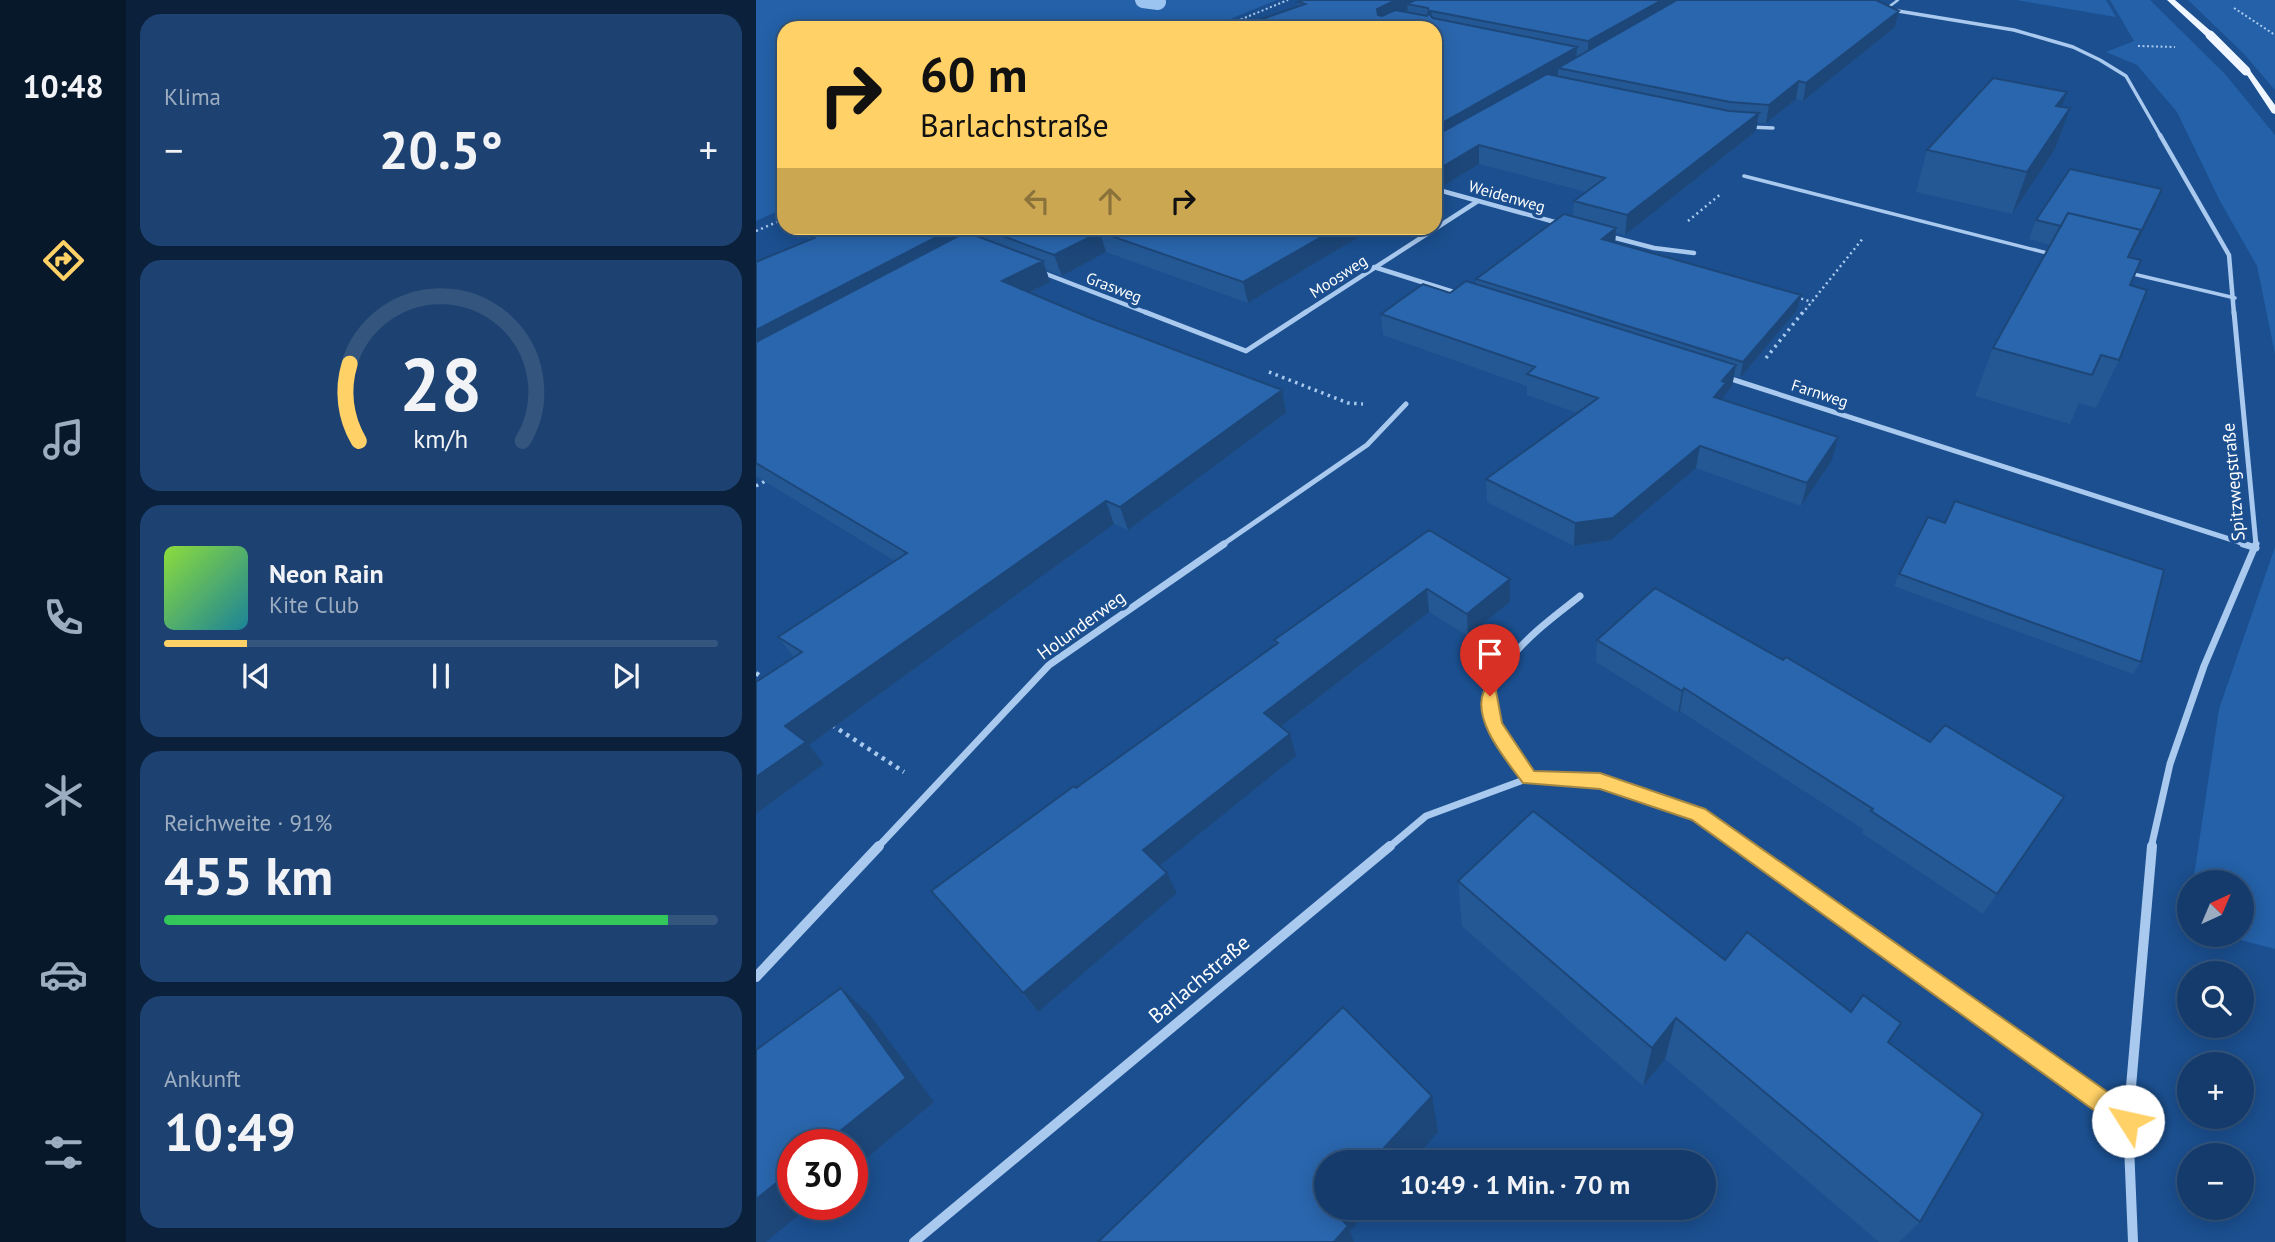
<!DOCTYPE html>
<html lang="de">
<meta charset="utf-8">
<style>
:root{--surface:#143b6b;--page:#1d4271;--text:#f1f3f6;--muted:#9dadc1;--line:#33557e;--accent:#ffd166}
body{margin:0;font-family:"PT Sans",sans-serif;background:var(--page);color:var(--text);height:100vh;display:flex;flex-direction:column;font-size:26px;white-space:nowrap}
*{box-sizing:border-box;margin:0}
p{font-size:23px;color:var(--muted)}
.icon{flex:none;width:38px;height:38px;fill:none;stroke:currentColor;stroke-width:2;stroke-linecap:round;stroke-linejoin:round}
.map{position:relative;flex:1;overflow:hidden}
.sheet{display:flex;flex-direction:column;gap:14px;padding:14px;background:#0b203b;width:630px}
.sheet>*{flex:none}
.guide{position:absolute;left:21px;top:21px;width:665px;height:214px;border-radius:21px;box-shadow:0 4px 18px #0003,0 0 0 2px var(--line);background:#ffd166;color:#111;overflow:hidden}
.needle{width:46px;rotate:44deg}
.buttons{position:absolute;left:1421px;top:870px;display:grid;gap:14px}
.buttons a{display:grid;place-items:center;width:77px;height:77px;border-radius:50%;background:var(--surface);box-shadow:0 4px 18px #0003,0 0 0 2px var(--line);font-size:35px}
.speed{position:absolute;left:21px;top:1129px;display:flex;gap:14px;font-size:35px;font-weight:700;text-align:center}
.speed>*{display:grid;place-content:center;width:91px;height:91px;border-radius:50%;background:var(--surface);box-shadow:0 4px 18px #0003,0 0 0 2px var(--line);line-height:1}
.speed .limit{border:10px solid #d22;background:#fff;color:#111}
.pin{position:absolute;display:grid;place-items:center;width:60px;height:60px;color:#fff;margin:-72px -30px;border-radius:50% 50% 50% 0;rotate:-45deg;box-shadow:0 0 7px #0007}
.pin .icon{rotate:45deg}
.me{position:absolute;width:77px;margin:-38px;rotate:305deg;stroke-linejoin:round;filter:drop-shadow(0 0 5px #0008)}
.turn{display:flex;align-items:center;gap:24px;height:147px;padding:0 28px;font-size:32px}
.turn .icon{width:91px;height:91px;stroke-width:2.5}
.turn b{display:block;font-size:49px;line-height:60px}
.lanes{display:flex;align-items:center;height:66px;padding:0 28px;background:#0003;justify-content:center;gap:35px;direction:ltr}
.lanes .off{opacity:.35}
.big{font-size:52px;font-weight:600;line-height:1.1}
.sheet .widget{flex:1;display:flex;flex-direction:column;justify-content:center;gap:10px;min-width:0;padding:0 24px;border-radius:21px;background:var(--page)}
.sheet .dial{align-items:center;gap:0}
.dial svg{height:182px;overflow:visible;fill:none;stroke:var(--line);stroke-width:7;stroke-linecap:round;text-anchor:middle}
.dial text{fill:var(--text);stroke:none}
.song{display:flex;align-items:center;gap:21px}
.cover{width:84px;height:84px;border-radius:10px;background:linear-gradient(135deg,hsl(90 70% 55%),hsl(190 70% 35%))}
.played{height:7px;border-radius:4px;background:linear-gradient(90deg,var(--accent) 15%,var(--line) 15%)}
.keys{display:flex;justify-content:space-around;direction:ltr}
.heat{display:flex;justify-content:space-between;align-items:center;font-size:38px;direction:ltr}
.charge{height:10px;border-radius:5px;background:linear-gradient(90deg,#34c759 91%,var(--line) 0)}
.trip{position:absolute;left:558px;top:1150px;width:402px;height:70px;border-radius:35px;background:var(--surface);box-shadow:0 4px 18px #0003,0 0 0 2px var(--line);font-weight:600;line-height:70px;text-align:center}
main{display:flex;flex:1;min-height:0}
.tabs{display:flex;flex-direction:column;width:126px;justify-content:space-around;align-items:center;background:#08182b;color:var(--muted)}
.tabs .icon{width:49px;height:49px}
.tabs .selected{color:var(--accent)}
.tabs b{font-size:32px;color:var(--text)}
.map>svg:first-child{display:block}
.green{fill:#2461a8}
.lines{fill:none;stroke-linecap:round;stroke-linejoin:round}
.stream{stroke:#9cc4f0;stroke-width:16}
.path-far3{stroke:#a9c9ee;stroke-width:2;stroke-dasharray:2 2.5;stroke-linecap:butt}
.path-far2{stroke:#a9c9ee;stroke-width:2.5;stroke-dasharray:2 3.5;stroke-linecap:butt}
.path-far1{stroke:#a9c9ee;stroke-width:3.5;stroke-dasharray:2.5 4.5;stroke-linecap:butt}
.path{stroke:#a9c9ee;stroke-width:4.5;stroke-dasharray:3.5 5;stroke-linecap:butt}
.lane-far1{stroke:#a9c9ee;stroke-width:2.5}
.lane{stroke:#a9c9ee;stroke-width:3.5}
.street-far4{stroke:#a9c9ee;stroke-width:3.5}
.street-far3{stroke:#a9c9ee;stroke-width:4.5}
.street-far2{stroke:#a9c9ee;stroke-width:5}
.street-far1{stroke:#a9c9ee;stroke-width:7}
.street{stroke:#a9c9ee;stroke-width:10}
.primary{fill:#f0f6ff;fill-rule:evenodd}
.primary-bridge{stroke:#f0f6ff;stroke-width:9}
.wall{fill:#245895}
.shaded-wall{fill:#1d4779}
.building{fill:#2a66ad;stroke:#1d4779;stroke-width:2}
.route{fill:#ffd166;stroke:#a68842;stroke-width:2}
.labels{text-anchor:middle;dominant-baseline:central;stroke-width:7;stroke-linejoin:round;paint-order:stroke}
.far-street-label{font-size:16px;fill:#fff;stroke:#1b4f8f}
.street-label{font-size:18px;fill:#fff;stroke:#1b4f8f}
.near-street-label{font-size:21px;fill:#fff;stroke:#1b4f8f}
</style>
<main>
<nav class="tabs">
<b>10:48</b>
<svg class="icon selected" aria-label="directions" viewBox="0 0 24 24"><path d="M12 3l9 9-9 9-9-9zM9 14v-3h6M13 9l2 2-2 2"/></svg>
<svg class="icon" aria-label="music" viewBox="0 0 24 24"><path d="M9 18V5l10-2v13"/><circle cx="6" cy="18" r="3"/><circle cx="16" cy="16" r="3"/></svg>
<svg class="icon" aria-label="phone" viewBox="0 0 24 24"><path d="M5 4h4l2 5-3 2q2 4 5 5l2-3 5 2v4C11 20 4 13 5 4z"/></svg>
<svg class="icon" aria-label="climate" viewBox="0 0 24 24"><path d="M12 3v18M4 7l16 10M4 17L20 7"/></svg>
<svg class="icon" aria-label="car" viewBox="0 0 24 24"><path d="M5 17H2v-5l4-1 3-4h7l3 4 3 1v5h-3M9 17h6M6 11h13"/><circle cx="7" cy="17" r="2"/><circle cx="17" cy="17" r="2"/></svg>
<svg class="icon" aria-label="filters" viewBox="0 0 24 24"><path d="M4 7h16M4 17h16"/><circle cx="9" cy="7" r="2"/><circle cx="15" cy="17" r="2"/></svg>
</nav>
<section class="sheet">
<div class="widget"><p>Klima</p>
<div class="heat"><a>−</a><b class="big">20.5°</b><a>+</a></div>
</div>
<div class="widget dial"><svg viewBox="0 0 100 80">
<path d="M14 69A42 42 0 1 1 86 69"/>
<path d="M14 69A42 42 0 0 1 10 35" stroke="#ffd166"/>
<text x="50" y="56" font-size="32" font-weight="700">28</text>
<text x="50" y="72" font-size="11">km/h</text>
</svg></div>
<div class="widget">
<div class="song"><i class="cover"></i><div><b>Neon Rain</b><p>Kite Club</p></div></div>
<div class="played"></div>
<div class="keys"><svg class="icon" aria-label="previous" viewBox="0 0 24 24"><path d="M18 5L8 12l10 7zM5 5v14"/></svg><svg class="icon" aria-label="pause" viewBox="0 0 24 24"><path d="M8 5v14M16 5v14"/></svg><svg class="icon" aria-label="next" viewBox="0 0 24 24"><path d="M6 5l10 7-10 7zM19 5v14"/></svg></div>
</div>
<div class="widget"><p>Reichweite · 91%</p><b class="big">455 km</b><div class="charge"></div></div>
<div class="widget"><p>Ankunft</p><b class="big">10:49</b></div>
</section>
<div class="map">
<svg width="1519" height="1242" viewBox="0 0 1519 1242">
<rect width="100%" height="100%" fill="#1b4f8f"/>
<path class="green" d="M0,0h521l-69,28h-424v180l-28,13z
M1260,0h90l10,17z
M1354,0h40l75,74 50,61v219l-18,-88 -37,-65 -43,-89 -40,-47 -31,-13 28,-11z
M1432,0h87v90l-31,-36z
M1519,547v402l-54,-14 21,-1v-52h-49l26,-173z"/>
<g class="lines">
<path class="stream" d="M387,0l15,2"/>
<path class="path-far3" d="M1478,8l41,27
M464,28l68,-28
M1382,46l37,1"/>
<path class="path-far2" d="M932,221l34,-28
M0,231l28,-12
M1040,297l16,5
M1046,314l62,-77"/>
<path class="path-far1" d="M1010,358l37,-46
M513,372l79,31 15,1
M0,486l13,-7"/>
<path class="path" d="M0,673l11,8
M76,725l72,47"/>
<path class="lane-far1" d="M1130,9l12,-9"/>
<path class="lane" d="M988,176l307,78
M1373,273l106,25"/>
<path class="street-far4" d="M1136,10l122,20 59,17 27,13 26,16 35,61
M992,127l25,1"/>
<path class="street-far3" d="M1404,135l69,120 5,59
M679,189l127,35
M852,236l46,12 40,5
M618,267l86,27
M285,272l109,42
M547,314l175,-113"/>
<path class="street-far2" d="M389,312l101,39 60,-39
M1478,312l22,233
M969,377l523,168
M466,545l145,-100 39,-41"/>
<path class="street-far1" d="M1487,544l13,4
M773,778c-12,-16 -26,-31 -34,-49 -23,-56 49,-104 85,-133
M121,848l172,-183 175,-121
M632,848l38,-32 103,-38 71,3 99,33 47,34
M1395,848l19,-84 34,-98 52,-122"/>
<path class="street" d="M988,846l384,275
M0,977l123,-131
M158,1242l476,-396
M1377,1242l-5,-121 24,-275"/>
<path class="primary" d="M1411,0h8l38,33v4h-6z
M1487,69h6l26,36v9l-3,-1z"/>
<path class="primary-bridge" d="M1454,35l36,36"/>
</g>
<path class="wall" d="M542,2l601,9 -4,16 -92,74 -7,-2 -30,24h-9l-1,8 -131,104 -9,-2 -1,10 182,67 -57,68 -6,-2 -2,10 -8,10 -1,4 109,60 -31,46 -105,-38 -85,72 -37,6 -87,-44 -1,-23 91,-66 -50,-18v-9l-144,-51 -2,-21 95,-30v-5l97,-63 1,-15 12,-9 -107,-28 -36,22 -8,-1v-157h-186l-1,-4 50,-17z
M1305,107l9,1 -15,41 -43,65 -96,-22 11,-42z
M1398,209l-24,48v28l-11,75 -23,48 -17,-5 -9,21 -95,-28 18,-48 57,-103 -21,-6 7,-19z
M63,228h555l-126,75 -142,-51 -44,24 -16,-6 4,12 -21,11 257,120 -158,117 -14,-6 -305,221 15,19 -68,50 38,-157 -16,-20 117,-76 -139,-85v-214l53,-22 -3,-5 14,-6z
M1189,523l196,139 -8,12 -239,-88 5,-12z
M673,530l81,49v23l-42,34 -39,-24 -148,115 15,29 -137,109 18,28 -139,119 -90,-101 -17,-20 344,-246 -1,-5z
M841,640l453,178 -67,96 -121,-81 1,-4 -183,-118 -2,2 -82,-51z
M702,881l267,79 164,82 31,180 -21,20h-20l-214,-183 -22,27 -181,-160z"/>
<path class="shaded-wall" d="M640,0h31l-20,4 1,6 -29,15 -2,-16z
M906,0h26l-100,57v-16z
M1143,11l-4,16 -92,74 3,-18z
M821,47l-1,17 -18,4v7l-123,71v-19z
M1043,81l-3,18 -30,24 3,-18z
M1311,92l-14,39 3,-25z
M1314,108l-15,41 -43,65 15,-42z
M1003,113l-3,18 -131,104 2,-20z
M723,145v19l-36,22 -1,-19z
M1406,189l-8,20 -29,57 9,-20z
M198,228h24l4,10 -226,121v-29z
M581,228h37l-126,75 -5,-21z
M860,228l-1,15 -13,-4z
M344,232l6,20 -44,24 -8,-21z
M287,261l7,21 -40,20 -8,-21z
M1045,295l-4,15 -57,68 3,-16z
M980,365l-4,21 -8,10 -2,9 -8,-8 8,-16z
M526,390l4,23 -158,117 -8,-23z
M1082,437l-6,23 -31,46 6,-23z
M944,446l-4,22 -85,72 -37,6 1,-23z
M350,501l8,23 -305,221 15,19 -68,50v-37l29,-51z
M754,579v23l-42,34 -1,-22z
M671,589l2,23 -159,123 -6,-22z
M928,688l-4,23 -2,2 4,-22z
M534,734l6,22 -143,115 -10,-21z
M411,873l10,20 -139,119 -15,-19z
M85,988l29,27 64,87 -82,68v-26h-28z
M920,1018l-11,41 -22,27 9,-38z
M676,1096l6,36 -26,30h-41z
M37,1170v34h19l-46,38h-10v-43z
M574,1208h41l-21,23 4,11h-20z"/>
<path class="building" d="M548,0h92l-19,9 1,6 4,1 13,-6 32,6 2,-4 -1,-4 -21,-4 8,-4h247l-74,41 -157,-30 -1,4 3,3 144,29 -142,80v-99h-179l3,-1 -11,-3 57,-20 -7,-2z
M921,0h199l23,11 -93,72 -7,-2 -30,24 -39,-3 -172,-34z
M791,74l182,37 30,2 -132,102 -53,-14 31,-23 -126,-33 -37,22 -7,-1v-30z
M1237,78l74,14 -11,14 14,2 -43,64 -100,-22z
M1314,169l92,20 -28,57 7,-16 -73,-17 -7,13 -25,-6z
M1312,213l73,17 -13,27 13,3 -11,25 17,5 -28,70 -18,-5 -9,20 -99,-27z
M808,214l52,14 -14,11 199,56 -58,67 -267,-83z
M66,228h132l-198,102v-68l58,-24 -8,-3 17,-7z
M225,228h356l-94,54 -143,-50 -46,23z
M210,232l77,29 -41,20 88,37 192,72 -162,117 -14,-6 -321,225 21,16 -50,35v-95l46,-30 -24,-15 129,-84 -151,-90v-121z
M710,281l270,84 -14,16 4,2 -12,14 124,40 -31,46 -107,-37 -87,72 -38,5 -89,-44 112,-81 -71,-24 8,-7 -154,-53 42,-30 27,9z
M1199,501l209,69 -23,92 -242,-88 29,-57 17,6z
M673,530l81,49 -43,35 -40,-25 -163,124 26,21 -147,116 24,23 -144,120 -92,-102 143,-105 2,2 202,-145 -4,-3z
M899,588l128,72 3,-3 144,85 15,-17 119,72 -67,97 -126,-83 2,-2 -189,-121 -2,3 -85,-51z
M777,811l192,149 22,-28 104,80 12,-17 38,28 -13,19 95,72 -63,108 -244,-204 -24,30 -194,-167z
M85,988l65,90 -82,66h-31v26l-37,29v-149z
M587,1007l89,89 -61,66h-45v46h4l18,18 -14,16h-236z"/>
<path class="route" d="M734,689l6,2 6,32 32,48 66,2 105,36 431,303 4,9 -4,8 -8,3 -8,-3 -428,-309 -92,-31 -77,-6c-16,-22 -52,-63 -39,-92z"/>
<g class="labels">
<g class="far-street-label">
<text transform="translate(751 196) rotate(16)">Weidenweg</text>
<text transform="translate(582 276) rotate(-33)">Moosweg</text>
<text transform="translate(358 287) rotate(21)">Grasweg</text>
<text transform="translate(1064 393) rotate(18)">Farnweg</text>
</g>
<g class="street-label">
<text transform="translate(1477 482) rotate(-95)">Spitzwegstraße</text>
<text transform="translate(325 625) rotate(-36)">Holunderweg</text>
</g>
<g class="near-street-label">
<text transform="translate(443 979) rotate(-40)">Barlachstraße</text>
</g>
</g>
</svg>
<div class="buttons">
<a><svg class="needle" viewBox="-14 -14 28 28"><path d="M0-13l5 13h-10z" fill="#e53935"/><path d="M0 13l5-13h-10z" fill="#9dadc1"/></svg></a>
<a><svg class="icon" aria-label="search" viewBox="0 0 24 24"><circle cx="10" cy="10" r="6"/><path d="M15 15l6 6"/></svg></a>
<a>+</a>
<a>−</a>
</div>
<div class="speed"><div class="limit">30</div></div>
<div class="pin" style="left:734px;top:696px;background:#d93025"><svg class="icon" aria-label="arrive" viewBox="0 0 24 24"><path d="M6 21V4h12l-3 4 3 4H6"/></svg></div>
<svg class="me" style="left:1372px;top:1121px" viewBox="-20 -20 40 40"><circle r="19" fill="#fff"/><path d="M0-13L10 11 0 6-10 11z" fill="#ffd166"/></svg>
<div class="trip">10:49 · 1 Min. · 70 m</div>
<div class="guide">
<div class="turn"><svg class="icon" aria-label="right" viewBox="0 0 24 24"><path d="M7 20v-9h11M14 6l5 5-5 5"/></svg><div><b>60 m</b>Barlachstraße</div></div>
<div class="lanes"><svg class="icon off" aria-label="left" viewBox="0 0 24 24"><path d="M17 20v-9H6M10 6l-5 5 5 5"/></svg><svg class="icon off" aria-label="ahead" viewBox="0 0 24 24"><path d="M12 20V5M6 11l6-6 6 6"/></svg><svg class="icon" aria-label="right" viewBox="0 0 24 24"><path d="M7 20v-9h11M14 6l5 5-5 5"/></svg></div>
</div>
</div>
</main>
